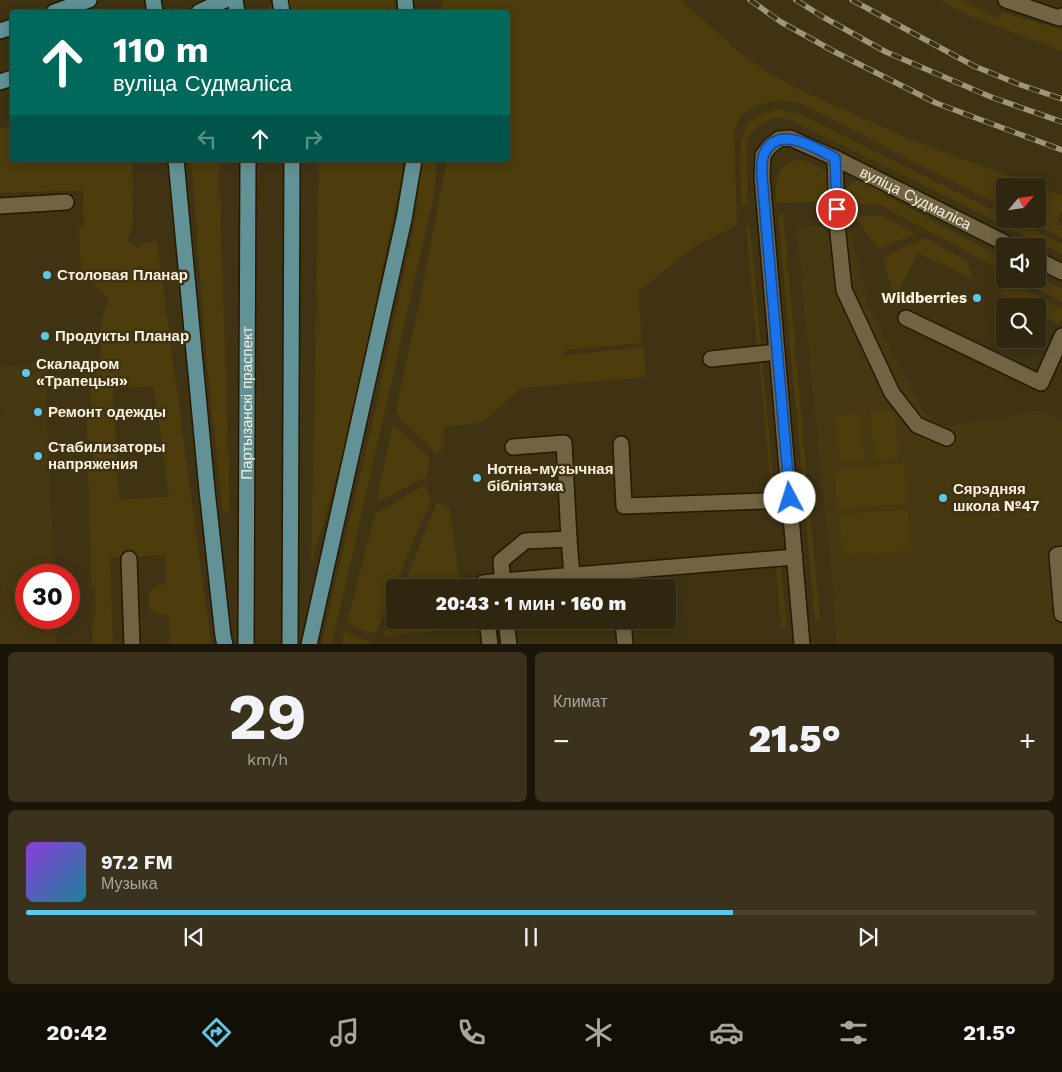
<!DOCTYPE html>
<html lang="ru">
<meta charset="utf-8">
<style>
:root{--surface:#2f260f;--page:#3b321d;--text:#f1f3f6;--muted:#a7a59e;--line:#4a432f;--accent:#5cc7e8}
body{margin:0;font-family:"Work Sans",sans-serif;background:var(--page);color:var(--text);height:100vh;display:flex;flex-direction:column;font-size:19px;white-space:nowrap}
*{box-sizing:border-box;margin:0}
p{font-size:16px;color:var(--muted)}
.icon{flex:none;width:28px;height:28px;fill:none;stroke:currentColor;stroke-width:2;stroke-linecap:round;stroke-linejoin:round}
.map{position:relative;height:644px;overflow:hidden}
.drawer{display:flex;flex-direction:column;gap:8px;padding:8px;background:#1a1508;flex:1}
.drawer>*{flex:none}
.hud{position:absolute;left:10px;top:10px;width:500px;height:152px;border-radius:5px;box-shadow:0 2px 12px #0003,0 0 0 1px var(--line);background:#00695c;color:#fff;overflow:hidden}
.needle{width:32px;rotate:61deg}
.tools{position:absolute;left:996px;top:178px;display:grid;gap:10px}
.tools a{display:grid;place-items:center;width:50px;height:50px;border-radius:5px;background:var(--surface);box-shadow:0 2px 12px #0003,0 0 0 1px var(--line);font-size:25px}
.speed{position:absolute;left:15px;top:564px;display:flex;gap:10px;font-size:25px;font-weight:700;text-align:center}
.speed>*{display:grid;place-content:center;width:65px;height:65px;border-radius:50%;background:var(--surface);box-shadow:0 2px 12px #0003,0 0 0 1px var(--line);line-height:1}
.speed .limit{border:8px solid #d22;background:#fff;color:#111}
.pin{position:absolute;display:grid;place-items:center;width:42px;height:42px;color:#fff;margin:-21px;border:2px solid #fff;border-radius:50%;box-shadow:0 1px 5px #0007}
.me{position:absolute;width:55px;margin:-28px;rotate:355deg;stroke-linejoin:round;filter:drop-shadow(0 0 4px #0008)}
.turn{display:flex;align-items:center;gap:18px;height:105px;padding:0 20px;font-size:22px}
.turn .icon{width:65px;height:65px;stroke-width:2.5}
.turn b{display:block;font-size:35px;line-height:42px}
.lanes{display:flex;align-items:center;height:48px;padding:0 20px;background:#0003;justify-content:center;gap:25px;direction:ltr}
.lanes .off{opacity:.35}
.big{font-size:38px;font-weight:800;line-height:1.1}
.drawer .card{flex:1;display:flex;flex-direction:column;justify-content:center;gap:8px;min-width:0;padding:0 18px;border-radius:8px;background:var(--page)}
.drawer .dial{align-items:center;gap:0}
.dial b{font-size:65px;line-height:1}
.song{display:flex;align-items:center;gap:15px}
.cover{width:60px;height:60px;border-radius:8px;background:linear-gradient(135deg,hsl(270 70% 55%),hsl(190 70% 35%))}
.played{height:5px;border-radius:2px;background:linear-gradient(90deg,var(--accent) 70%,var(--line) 70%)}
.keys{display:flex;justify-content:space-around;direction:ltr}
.heat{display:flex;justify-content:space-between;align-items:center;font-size:28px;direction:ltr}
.drawer .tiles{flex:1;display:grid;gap:8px;grid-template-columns:1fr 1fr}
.card:last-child{grid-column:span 2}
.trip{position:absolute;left:386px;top:579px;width:290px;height:50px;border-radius:5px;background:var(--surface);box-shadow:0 2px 12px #0003,0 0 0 1px var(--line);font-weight:800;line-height:50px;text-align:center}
.tab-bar{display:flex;height:80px;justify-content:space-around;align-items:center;background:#130f06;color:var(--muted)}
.tab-bar .icon{width:35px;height:35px}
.tab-bar .current{color:var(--accent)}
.tab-bar b{font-size:22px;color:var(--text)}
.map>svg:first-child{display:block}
.built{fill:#463810}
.green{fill:#4d3d0d;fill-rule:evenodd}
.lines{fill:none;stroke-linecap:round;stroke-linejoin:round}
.minor-casing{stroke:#251a00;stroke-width:18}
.major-casing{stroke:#251a00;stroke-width:18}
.minor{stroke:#706444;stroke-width:15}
.major{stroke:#629296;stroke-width:15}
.rail-casing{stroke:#9e957c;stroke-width:5.5}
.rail{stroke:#3f3314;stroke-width:4;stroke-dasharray:11;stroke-linecap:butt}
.route-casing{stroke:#114b97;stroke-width:12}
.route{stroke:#1a73e8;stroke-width:9}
.poi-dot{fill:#5cc7e8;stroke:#3f3314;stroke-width:2}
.labels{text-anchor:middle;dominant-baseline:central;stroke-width:5;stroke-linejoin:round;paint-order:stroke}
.street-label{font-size:15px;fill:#f7f0de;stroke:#3f3314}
.poi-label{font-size:15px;font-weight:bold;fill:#f7f0de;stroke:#3f3314;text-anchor:start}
</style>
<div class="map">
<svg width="1062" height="645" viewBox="0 0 1062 645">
<rect width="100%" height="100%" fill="#3f3314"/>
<path class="built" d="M848,224l21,82 55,107 22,13 96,-16 20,11v223h-225l-6,-74 -35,-343z
M45,364l9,211h-28v43h30l1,26h-57v-226h4v-11h-4v-41z"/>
<path class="green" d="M280,0h114l2,12h-136z
M441,0h240l58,52 27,19 36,20 112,50 123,45h-32v22l-203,-104c-20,-6 -47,-4 -62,14 -3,4 -4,10 -6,14l3,93 -42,21 -57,46 4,51 -75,7 -7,6 83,-9 3,30 -125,11 -38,34 -39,5v21l-8,5 -37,-35 -3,-9 24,-110 27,-139h61v-148h-65z
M939,0h21l38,19 4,-7 60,18v21l-90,-34z
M777,109l23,5 205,102v3h6l51,25v10l-263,-130 -15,-6h-12l-14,8 -10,12 -2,20 2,46 -6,1c-1,-20 -7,-68 7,-82 7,-7 18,-10 28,-14z
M12,126v34h120l1,67 -6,13 9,8 12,-6h9l54,402h-53l12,-2 -2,-28c-4,0 -11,2 -15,-2 -6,-4 -6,-18 -2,-22 4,-4 11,-5 15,-6l-1,-29 -55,3 3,86h-20l-1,-29 4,-1 -1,-28h-4l-3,-119 5,-1 -1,-26h-5v-23h5l-2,-29h-4l-1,-16 16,-17 -1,-32 9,-25 -9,-7 -19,-22 -2,-42 5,-1 -1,-36 -83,3v-65zM154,387l15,110 -50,2 -6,-111z
M800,159l29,13 2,29 -55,2c-1,-22 -1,-39 24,-44z
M191,160h28l11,352 -7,-1 -17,-155z
M319,160h83v13l-53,260 -38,133z
M421,160h16l-3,35 -102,449 -11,1 51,-220 44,-209z
M860,181l14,4 12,11 119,63v13l-125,-67 -35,-1c-1,-12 1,-22 15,-23z
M1038,186l24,9v16l-6,13 6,3v11l-37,-19h13z
M778,214h5l37,406h-5z
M854,215l28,1 34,18 -38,15z
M746,226h4l11,121h-4z
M925,238l42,23 6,18 -55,-26 -21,41 -5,-3 -9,-34z
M1038,276l24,13v13l-44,-23h20z
M1015,285l47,24v10l-3,6 -21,-11v-8h-14l-28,-14z
M759,360h3l13,139h-3z
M895,411l4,48 -25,1 -3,-48z
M861,413l3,48 -24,2 -4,-48z
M393,424l37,34 -4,19 -50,26z
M904,463l3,41 -69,5 -4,-40z
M425,485l6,14 -56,135 -28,-10 28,-110z
M437,503l13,5 10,79h-57z
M908,509l4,41 -70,5 -3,-40z
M781,566l6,62h-6l-5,-61z
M395,607v13h68l1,8 -81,8z
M344,632l28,11v1h-30z"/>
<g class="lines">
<g class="minor-casing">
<g id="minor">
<path d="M1006,0l53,18 3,-2"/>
<path d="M835,158l2,66 7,66 48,103 25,32 30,13"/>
<path d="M0,206l66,-4"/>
<path d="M1038,260l24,12"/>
<path d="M906,318l135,65 21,-47"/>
<path d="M711,359l66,-7"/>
<path d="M621,444l3,62 141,-5 25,-3"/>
<path d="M569,539l3,37"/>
<path d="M1062,554l-5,1 5,59"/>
<path d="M129,559l3,86"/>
<path d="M620,572l1,16"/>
<path d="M484,588l-1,-5 19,-2 293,-24"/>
<path d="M503,588l-2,-27 24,-20 44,-2 -5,-96 -51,4"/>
<path d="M487,620l3,25"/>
<path d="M506,620l3,25"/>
<path d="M623,620l2,25"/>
<path id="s1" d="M802,645l-40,-468 1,-22 7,-9 9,-7 11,-1 45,20 176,88"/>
</g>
</g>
<g class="major-casing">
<g id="major">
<path d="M153,0l2,12"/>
<path d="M235,0l2,12"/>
<path d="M280,0l2,12"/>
<path d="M405,0l1,12"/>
<path d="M54,12l35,-12"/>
<path d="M199,12l26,-12"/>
<path d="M0,31l12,-4"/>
<path d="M0,82l12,-4"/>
<path d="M176,160l31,330 16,146 2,9"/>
<path id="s2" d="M246,645l2,-485"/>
<path d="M290,645l2,-485"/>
<path d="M309,645l95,-426 10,-59"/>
</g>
</g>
<use href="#minor" class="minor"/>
<use href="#major" class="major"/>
<g class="rail-casing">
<path id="rail" d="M750,0l31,22 54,30 101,51 126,47
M796,0l27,17 63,35 105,45 71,25
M852,0l122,66 44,18 44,15"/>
</g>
<use href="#rail" class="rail"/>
</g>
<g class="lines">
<g class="route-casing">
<path id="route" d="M790,498l-28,-321c0,-7 -1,-17 2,-23 14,-31 51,-6 71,4l2,51"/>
</g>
<use href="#route" class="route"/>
</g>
<g class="poi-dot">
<circle cx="47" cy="275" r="5"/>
<circle cx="977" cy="298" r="5"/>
<circle cx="45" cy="336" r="5"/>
<circle cx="26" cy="373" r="5"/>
<circle cx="38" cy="412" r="5"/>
<circle cx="38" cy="456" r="5"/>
<circle cx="477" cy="478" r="5"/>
<circle cx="943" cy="498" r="5"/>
</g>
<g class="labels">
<g class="street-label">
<text stroke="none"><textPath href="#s1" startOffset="665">вуліца Судмаліса</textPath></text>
<text stroke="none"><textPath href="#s2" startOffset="242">Партызанскі праспект</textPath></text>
</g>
<g class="poi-label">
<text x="57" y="275">Столовая Планар</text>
<text x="967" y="298" text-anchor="end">Wildberries</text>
<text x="55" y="336">Продукты Планар</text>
<text x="36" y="364">Скаладром<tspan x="36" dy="17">«Трапецыя»</tspan></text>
<text x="48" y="412">Ремонт одежды</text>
<text x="48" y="447">Стабилизаторы<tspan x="48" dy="17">напряжения</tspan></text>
<text x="487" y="469">Нотна-музычная<tspan x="487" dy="17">бібліятэка</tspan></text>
<text x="953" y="489">Сярэдняя<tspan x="953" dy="17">школа №47</tspan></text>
</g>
</g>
</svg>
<div class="tools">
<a><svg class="needle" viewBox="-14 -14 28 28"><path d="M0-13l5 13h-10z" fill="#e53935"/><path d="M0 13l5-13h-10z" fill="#a7a59e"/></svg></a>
<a><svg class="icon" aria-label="sound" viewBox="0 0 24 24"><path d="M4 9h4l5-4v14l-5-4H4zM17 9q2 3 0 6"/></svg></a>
<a><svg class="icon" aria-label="search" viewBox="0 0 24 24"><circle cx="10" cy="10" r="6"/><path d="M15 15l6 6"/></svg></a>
</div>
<div class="speed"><div class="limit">30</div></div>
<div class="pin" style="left:837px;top:209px;background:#d93025"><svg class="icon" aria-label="arrive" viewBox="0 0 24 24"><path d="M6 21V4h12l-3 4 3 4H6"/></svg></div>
<svg class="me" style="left:790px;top:498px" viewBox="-20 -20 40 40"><circle r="19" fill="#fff"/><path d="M0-13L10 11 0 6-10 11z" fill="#1a73e8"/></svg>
<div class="trip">20:43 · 1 мин · 160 m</div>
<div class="hud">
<div class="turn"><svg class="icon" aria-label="ahead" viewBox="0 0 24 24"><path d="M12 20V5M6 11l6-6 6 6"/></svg><div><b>110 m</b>вуліца Судмаліса</div></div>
<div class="lanes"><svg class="icon off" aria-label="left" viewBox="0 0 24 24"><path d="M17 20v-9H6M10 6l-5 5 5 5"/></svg><svg class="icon" aria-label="ahead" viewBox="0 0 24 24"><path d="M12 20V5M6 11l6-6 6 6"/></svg><svg class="icon off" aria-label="right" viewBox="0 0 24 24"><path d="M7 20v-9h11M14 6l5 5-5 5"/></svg></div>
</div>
</div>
<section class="drawer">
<div class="tiles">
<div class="card dial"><b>29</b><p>km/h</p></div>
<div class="card"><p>Климат</p>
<div class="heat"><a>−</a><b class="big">21.5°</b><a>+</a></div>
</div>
<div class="card">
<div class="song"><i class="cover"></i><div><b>97.2 FM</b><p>Музыка</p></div></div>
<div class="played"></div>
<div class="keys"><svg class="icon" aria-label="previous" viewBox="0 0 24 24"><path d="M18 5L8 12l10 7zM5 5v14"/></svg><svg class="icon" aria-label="pause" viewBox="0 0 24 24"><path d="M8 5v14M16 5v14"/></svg><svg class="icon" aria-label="next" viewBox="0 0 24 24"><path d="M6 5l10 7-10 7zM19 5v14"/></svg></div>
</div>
</div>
</section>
<nav class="tab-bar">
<b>20:42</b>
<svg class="icon current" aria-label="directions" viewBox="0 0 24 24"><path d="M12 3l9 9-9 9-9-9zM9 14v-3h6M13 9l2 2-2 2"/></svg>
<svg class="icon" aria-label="music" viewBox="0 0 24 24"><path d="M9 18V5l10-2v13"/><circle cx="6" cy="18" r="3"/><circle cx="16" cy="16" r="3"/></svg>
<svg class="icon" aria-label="phone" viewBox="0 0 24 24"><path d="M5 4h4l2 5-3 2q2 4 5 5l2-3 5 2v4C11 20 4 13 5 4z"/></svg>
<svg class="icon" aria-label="climate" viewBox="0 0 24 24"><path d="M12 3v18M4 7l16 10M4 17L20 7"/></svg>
<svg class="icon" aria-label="car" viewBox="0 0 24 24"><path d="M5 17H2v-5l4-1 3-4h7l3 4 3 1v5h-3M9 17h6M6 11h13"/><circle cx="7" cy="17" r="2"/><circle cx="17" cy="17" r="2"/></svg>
<svg class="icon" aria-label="filters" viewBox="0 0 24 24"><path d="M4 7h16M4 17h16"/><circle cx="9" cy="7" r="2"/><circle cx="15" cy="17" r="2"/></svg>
<b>21.5°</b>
</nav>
